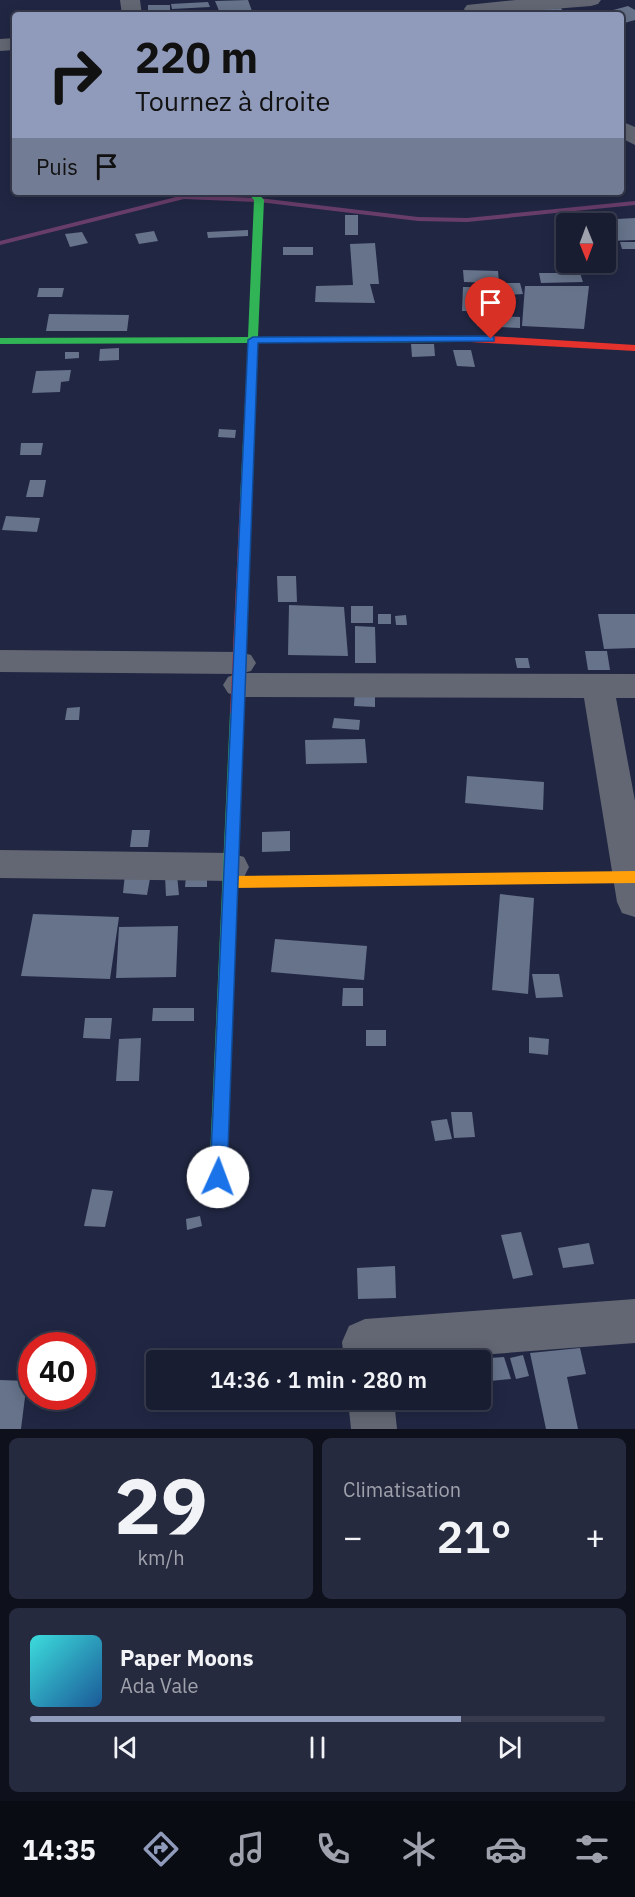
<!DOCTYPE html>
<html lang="fr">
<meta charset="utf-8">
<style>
:root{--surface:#191d32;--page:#262a3e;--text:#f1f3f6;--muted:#9fa2ac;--line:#373b4d;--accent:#909bbb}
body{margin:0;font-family:"IBM Plex Sans",sans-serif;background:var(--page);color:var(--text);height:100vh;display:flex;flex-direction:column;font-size:22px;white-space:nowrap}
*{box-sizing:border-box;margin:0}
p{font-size:20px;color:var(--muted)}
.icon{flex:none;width:33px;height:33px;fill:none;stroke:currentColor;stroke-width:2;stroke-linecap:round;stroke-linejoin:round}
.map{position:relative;height:1429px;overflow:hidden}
.side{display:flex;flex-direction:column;gap:9px;padding:9px;background:#0e101c;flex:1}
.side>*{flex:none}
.hud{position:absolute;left:12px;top:12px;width:612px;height:183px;border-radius:6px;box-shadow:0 3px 15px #0003,0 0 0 2px var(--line);background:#909bbb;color:#111;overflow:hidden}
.needle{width:39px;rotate:179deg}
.tools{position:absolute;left:556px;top:213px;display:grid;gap:12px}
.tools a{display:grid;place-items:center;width:60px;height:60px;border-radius:6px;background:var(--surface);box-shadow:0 3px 15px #0003,0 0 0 2px var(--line);font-size:30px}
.speed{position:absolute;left:18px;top:1332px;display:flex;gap:12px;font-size:30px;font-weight:700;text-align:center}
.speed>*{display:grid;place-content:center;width:78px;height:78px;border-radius:50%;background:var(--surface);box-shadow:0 3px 15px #0003,0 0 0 2px var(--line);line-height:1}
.speed .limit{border:9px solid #d22;background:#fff;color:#111}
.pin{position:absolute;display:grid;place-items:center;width:51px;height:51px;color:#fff;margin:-62px -26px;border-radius:50% 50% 50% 0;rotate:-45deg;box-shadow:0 0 6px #0007}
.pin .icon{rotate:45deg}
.me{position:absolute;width:66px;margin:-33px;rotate:2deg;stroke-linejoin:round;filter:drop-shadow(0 0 4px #0008)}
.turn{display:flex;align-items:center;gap:21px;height:126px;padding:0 24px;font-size:27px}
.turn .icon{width:78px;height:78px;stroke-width:2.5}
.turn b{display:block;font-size:42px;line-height:51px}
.then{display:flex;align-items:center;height:57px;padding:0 24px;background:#0003;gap:12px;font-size:22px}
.big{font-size:45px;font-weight:600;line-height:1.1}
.side .tile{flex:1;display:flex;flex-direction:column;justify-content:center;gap:9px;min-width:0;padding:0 21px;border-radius:9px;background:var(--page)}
.side .dial{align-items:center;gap:0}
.dial b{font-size:78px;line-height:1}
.song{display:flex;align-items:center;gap:18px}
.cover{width:72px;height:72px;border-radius:9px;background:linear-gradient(135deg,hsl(180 70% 55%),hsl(210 70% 35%))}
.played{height:6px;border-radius:3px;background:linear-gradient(90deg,var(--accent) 75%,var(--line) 75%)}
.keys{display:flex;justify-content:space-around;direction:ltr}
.heat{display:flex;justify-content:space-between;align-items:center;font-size:33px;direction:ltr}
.side .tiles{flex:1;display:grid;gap:9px;grid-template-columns:1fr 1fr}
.tile:last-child{grid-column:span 2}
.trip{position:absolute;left:146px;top:1350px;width:345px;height:60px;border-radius:6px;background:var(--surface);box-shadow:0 3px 15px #0003,0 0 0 2px var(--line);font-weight:600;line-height:60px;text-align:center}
.dock{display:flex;height:96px;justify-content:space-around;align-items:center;background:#0a0c14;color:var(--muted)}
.dock .icon{width:42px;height:42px}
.dock .current{color:var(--accent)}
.dock b{font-size:27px;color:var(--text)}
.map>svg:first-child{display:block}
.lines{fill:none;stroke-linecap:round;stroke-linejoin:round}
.stream{fill:#683d6a;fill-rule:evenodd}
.building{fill:#66738a}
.street{fill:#636773;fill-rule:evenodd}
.fast{fill:#30b455;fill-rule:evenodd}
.slow{fill:#ff9f0a;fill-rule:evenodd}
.jam{fill:#e5322d;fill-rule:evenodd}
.route{fill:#1a73e8;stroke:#114b97;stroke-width:1.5}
</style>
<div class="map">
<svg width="635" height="1429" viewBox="0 0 635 1429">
<rect width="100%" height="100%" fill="#212743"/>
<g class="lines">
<path class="stream" d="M184,195l75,3 159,19 49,1 168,-17v4l-168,17 -49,-1 -159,-19 -75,-3 -184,46v-4z"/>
</g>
<path class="building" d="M248,0l4,11 -32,2 -5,-12z
M208,2l2,5 -38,2 -1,-5z
M148,5h22v7h-22z
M628,6l7,4v10l-14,4v-9h-26z
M561,8l4,7h-54l-2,-4z
M345,215h13v20h-13z
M635,218v22l-27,1 -2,-17h-6l-1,-4z
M248,230v6l-40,2 -1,-6z
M154,231l4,10 -19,3 -4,-10z
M82,232l6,11 -18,4 -5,-13z
M620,242h15v7h-13z
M375,243l4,41h-9l5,19 -60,-1 1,-16 37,-1 -3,-41z
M554,243h13v8h-10z
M283,247h30v8h-30z
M575,262h16l1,10 -17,-1z
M463,270l35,1 1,12 -35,-1z
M539,273h41l3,9 -42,1z
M506,283h14l3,11 -15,1z
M525,286h64l-5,43 -62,-3z
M463,287h40l10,25 -51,-1z
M39,288h25l-2,9h-25z
M49,314l80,1 -2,16h-81z
M477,315l43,2v11l-43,-2z
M411,344h23l1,12 -23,1z
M119,348v12l-20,1 1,-12z
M453,350h18l4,17 -18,-1z
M65,352h14v6l-14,1z
M71,370l-2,11 -8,1 -1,10 -28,1 4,-22z
M219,429l17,1 -1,8 -17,-1z
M21,443h22l-2,12h-21z
M30,480h16l-3,17h-17z
M6,516l34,2 -3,14 -35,-2z
M277,576h19l1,26h-19z
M289,605l55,2 4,49 -60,-1z
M351,606h22v17h-22z
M378,614h13v10h-13z
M598,614h37v34l-31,1z
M406,615l1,10h-11l-1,-9z
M355,626l20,1 1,36h-21z
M585,651h22l3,19h-22z
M515,658h13l2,10h-13z
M355,689h20v18l-21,-1z
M80,707l-1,13h-14l2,-12z
M334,718l26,2 -1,10 -27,-2z
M365,739l2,24 -61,1 -1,-24z
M467,776l77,6 -1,28 -78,-7z
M132,830h18l-2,17h-18z
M290,831v20l-28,1v-20z
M151,873l-4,22 -24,-2 2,-19z
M207,874v13h-22l1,-12z
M177,875l2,20 -13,1 -1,-20z
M500,894l34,4 -6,96 -36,-4z
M33,914l86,3 -9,62 -89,-3z
M178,926l-2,51 -60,1 3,-51z
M275,939l92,7 -3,34 -93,-8z
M532,974h27l4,23 -27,1z
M343,988h20v18h-21z
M153,1008h41v13h-42z
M85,1018h27l-2,21 -27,-1z
M366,1030h20v16h-20z
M529,1037l20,2 -1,16 -19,-2z
M141,1038l-2,43h-23l3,-42z
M451,1112h21l3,25 -21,1z
M447,1119l5,20 -17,2 -4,-20z
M92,1189l21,2 -8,36 -21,-1z
M200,1216l2,10 -15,4 -1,-11z
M521,1232l12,43 -20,4 -12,-44z
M589,1243l5,21 -31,4 -5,-20z
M395,1266l1,32 -38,1 -1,-31z
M580,1348l6,26 -19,3 11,52h-32l-16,-76z
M523,1355l6,21 -13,3 -6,-21z
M504,1357l7,22 -31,3v-22l-5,-1z
M0,1380l27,1 -6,48h-21z"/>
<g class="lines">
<path class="street" d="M120,0h20l2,15h-20z
M516,0h85l-3,4 -7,2 -117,9 -7,-2 -3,-4 3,-4z
M15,38v12l-15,1v-12z
M621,121l14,6v18l-14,-7z
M0,650l240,2 11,3 5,8 -5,8 -8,2 392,1v24h-19l19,103v116l-13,-4 -5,-11 -33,-204 -345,-1 -11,-4 -5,-8 5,-8 8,-3 -236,-2z
M0,850l231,3 13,4 5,10 -5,10 -13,4 -231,-3z
M635,1299v44l-219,17h-72l-2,-18 7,-16 16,-7z
M348,1400h46l3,29h-46z"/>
<path class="fast" d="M247,192h10l7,8 -6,137 199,-1 5,3 -5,3 -199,1 -6,157 -6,4 -6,-4 8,-157 -248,1v-6l248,-1 6,-137z
M237,708l7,5 -18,487 -3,6 -6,2 -6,-2 -3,-6 22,-487z"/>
<path class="slow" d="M635,871v12l-405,5 -5,-2 -2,-4 2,-4 5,-2z"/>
<path class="jam" d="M457,336h34l144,9v6l-182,-10 -1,-2z
M246,496l6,4 -8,213 -7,5 -7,-5 10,-213z"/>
</g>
<path class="route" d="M491,336l3,1v4l-236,2 -31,834 -2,6 -7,2 -6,-2 -2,-6 38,-837 5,-3z"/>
</svg>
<div class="tools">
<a><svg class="needle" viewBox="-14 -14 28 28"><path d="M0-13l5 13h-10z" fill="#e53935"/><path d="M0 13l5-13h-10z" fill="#9fa2ac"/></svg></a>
</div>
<div class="speed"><div class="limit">40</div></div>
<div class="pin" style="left:491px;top:339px;background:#d93025"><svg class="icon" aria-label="arrive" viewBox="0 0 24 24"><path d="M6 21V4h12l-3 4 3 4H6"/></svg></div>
<svg class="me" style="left:218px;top:1177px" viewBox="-20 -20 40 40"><circle r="19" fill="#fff"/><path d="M0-13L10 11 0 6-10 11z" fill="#1a73e8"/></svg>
<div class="trip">14:36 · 1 min · 280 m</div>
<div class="hud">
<div class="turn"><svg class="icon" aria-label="right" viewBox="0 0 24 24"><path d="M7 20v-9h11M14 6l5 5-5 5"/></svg><div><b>220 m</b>Tournez à droite</div></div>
<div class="then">Puis<svg class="icon" aria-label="arrive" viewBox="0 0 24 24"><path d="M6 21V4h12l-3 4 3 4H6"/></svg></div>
</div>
</div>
<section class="side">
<div class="tiles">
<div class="tile dial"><b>29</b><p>km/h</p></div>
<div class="tile"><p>Climatisation</p>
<div class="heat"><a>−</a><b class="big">21°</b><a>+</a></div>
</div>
<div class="tile">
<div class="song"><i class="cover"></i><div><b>Paper Moons</b><p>Ada Vale</p></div></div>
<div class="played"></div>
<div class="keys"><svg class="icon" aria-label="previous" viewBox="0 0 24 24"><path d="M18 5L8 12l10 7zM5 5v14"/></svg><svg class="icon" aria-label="pause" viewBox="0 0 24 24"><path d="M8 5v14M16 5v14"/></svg><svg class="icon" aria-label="next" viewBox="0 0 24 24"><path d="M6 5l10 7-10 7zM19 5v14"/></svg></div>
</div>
</div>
</section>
<nav class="dock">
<b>14:35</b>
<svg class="icon current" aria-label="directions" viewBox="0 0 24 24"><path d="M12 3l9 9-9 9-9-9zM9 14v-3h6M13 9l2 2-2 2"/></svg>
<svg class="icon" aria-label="music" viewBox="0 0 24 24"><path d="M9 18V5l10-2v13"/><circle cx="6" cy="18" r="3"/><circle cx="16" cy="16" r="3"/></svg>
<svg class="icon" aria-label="phone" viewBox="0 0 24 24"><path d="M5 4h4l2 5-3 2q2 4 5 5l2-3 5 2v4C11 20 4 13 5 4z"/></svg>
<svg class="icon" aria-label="climate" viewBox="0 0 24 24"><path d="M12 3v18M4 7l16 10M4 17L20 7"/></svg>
<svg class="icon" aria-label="car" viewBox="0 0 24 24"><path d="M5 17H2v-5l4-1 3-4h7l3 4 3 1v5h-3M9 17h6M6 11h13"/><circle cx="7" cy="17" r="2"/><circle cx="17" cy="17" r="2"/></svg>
<svg class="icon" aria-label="filters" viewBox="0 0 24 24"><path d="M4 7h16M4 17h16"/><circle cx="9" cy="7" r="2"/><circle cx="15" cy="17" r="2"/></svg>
</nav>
